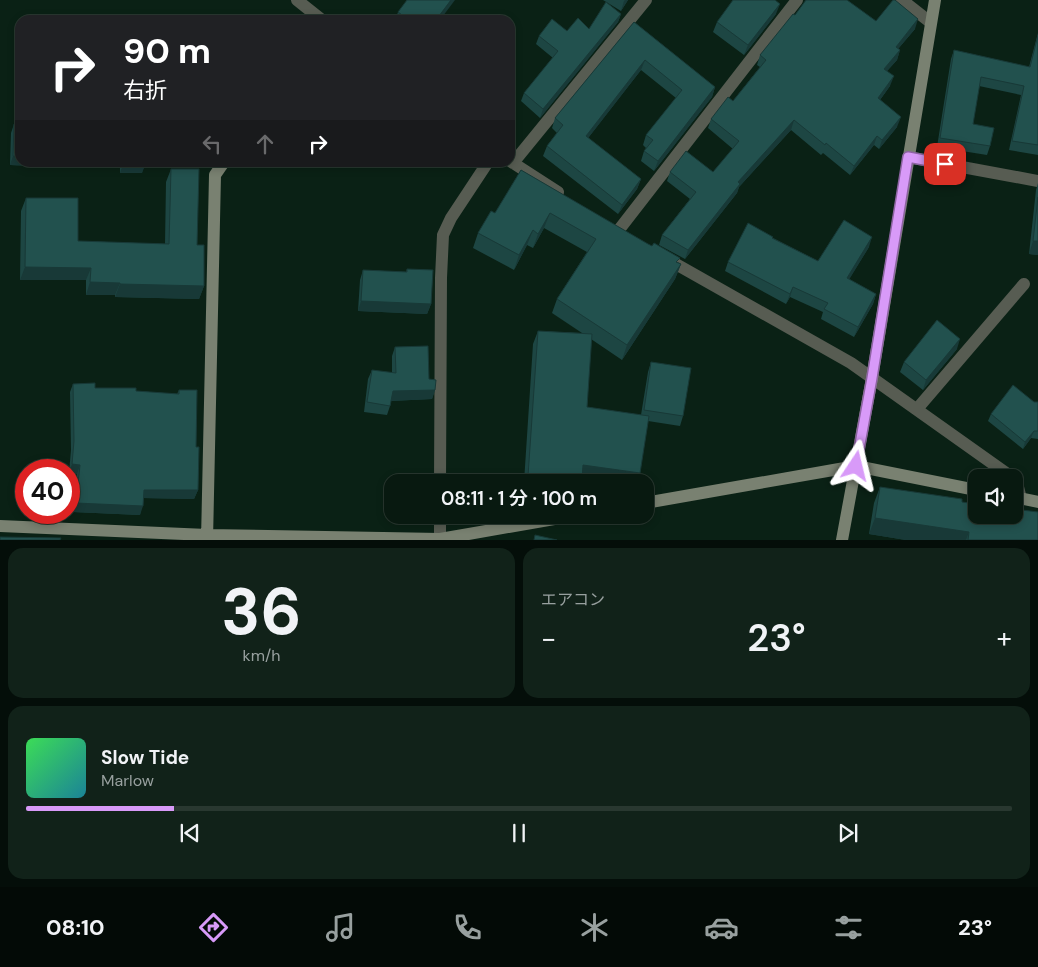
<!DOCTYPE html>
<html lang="ja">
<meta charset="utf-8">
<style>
:root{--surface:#081910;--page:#112219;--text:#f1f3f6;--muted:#98a09f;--line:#293830;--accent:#d89af8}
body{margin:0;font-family:"DM Sans","Noto Sans JP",sans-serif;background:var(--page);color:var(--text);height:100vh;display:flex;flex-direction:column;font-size:19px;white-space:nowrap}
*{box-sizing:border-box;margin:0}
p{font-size:16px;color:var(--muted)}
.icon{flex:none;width:28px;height:28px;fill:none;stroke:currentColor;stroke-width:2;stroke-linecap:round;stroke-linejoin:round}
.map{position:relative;height:540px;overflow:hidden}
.panel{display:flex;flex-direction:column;gap:8px;padding:8px;background:#040e09;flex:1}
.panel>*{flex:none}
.top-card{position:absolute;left:15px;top:15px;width:500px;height:152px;border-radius:15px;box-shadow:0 2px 8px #0003,0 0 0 1px var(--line);background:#202124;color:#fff;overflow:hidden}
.buttons{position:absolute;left:968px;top:469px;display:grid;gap:10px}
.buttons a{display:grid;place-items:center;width:55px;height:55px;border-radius:10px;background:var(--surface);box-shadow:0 2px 8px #0003,0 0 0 1px var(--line);font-size:25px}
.speed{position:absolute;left:15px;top:459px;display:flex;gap:10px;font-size:25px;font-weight:700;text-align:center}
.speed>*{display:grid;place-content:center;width:65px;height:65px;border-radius:50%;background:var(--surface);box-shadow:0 2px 8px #0003,0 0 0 1px var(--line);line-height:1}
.speed .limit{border:8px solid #d22;background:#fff;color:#111}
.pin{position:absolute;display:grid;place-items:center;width:42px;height:42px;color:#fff;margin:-21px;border-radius:10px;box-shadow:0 2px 8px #0006}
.me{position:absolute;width:55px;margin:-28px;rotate:10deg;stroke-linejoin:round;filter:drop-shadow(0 0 4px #0008)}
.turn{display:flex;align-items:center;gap:18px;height:105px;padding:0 25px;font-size:22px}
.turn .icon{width:65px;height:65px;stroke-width:2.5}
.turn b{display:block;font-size:35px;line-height:42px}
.lanes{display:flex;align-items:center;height:48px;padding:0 25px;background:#0003;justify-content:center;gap:25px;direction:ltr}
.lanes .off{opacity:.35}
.big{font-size:38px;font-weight:600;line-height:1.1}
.panel .widget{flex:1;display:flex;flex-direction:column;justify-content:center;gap:8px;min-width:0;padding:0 18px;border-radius:15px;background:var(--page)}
.panel .dial{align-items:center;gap:0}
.dial b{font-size:65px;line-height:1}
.song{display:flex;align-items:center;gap:15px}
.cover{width:60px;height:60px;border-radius:8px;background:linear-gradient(135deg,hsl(130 70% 55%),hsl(190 70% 35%))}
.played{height:5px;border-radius:2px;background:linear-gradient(90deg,var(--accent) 15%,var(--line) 15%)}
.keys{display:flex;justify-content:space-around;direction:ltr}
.heat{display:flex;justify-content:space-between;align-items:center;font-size:28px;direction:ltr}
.panel .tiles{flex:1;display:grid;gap:8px;grid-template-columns:1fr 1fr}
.widget:last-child{grid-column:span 2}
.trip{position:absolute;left:384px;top:474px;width:270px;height:50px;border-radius:15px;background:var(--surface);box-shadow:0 2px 8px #0003,0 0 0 1px var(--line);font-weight:600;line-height:50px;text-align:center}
.dock{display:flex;height:80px;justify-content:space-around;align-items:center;background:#030a06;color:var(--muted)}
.dock .icon{width:35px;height:35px}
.dock .active{color:var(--accent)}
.dock b{font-size:22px;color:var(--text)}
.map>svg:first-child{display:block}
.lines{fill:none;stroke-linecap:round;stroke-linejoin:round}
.street{stroke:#575c52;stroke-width:12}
.secondary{stroke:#798171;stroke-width:12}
.wall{fill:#1d4643}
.shaded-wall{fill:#183937}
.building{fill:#22514e;stroke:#183937}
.route-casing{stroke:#8c64a1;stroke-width:12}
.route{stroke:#d89af8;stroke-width:9}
</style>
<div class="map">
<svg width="1038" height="540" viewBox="0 0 1038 540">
<rect width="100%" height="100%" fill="#0a2115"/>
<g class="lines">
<path class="street" d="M297,0l25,20
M902,0l28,22
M908,157l130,24
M510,161l48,31
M513,163l133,-163
M618,231l179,-231
M667,259l184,104 162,115
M917,409l107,-125
M1014,478l2,1 5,20
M440,482l1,-204 2,-43 8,-17 37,-56
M440,540v-25"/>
<path class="secondary" d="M1014,497l24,5
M645,503l211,-37 120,24
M0,526l207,9 233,4 137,-24
M207,540l8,-365 9,-13
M842,540l30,-162 63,-378"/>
</g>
<path class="wall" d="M603,0h25l-7,11z
M398,12l42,8h-45z
M621,14l-3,8 -78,96 -19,-17 3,-8 29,-35 -17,-14 3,-8 28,-5 22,-2z
M776,14l-32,41 -31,-23 4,-10z
M795,15l81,6 39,8 -17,20 2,1 -3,10 -10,11 3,15 -10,14 17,27 -18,22 -5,-4 -24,30 -27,-22 -2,2 -30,-25 -52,57 -2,6 -52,66 -26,-14 3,-10 28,-36 -23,-18 3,-9h43l20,-23 -25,-21 3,-9 22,-18 27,-34 -3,-2 3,-10z
M634,22l81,65 -3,10 -58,74 -13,-10 3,-10 2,-3 -3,-3 3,-10 30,-37 -35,-28 -53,68 53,41 -4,10 -19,25 -75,-58 4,-10 10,-13 -5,-5 3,-10z
M1038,33v122l-29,-5 12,-55 -42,-9 -6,38 17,22 -3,9 -50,-8 14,-88 3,-9 75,17z
M14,124l6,38h15l-1,4 -24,-1 1,-32z
M120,162h24l-2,11h-22z
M171,169l26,76 7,41 -5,13 -84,-2v-2h-29v-15h-66l1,-69 5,-13 52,43 87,3 1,-62z
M521,170l160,94 -6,15 -53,81 -31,-21 -4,68 54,8 7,-43 3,-10 32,54 -3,10 -32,-5 -8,52 -3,9h-29l-26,-3 -1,3h-57l9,-138 5,-13 44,2 -30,-20 5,-14 30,-47 -43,-24 -11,20 -6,-3 -13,25 -41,-22 5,-15 17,-20z
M1038,183v72l-9,-1 7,-64z
M773,238l45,23 51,-14 -20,32 27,15 -3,10 -19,33 -33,-18 2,-7 -33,-15 -4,7 -61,-33 3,-9z
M407,269l24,35 -4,10 -69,-3 2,-31 3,-10 43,2z
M395,347l34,32 6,11 -3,9 -41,2 -1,5 -3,9 -23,-3 4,-33 4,-9 20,3v-17z
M957,349l-34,41 -23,-18 4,-10z
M73,384l22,4 82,6 2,-4 17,57 2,43 -4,9 -51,-1 -3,17 -67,-3 4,-38 -8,-1 2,-23 -1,-58z
M1034,402h4v37l-7,-1 -8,11 -35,-28 3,-7z
M880,487l82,15 76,38h-132l-37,-6 5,-31z"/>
<path class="shaded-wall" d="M451,0h4l-15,20h-4z
M625,0h3l-7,11 3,-10z
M780,4l-4,10 -32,41 4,-10z
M621,14l-3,8 -78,96 3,-9z
M918,19l-3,10 -23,27 4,-9z
M900,50l-3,10 -17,19 4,-10z
M645,60l-4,10 -59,76 4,-10z
M894,76l-4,10 -16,22 4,-10z
M715,87l-3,10 -58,74 4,-10z
M901,117l-4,10 -18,22 3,-9z
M794,120l-3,10 -52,57 -2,6 -52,66 3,-9 50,-68z
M877,136l-3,9 -24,30 4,-9z
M13,156h7v6h15l-1,4 -24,-1z
M122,167l22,1 -2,5h-22z
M641,179l-4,10 -19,25 4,-9z
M550,213l-6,15 -11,20 5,-14z
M533,230l-6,15 -13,25 5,-15z
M872,237l-3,10 -25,41 3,-10z
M1033,241h5v14l-9,-1z
M681,264l-6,15 -53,81 5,-15z
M25,267l66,1 -5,12h-66z
M90,282l30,1 -5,12h-29z
M120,284l84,2 -5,13 -84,-2z
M793,287l-3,10 -4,7 4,-10z
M876,294l-3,10 -19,33 4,-10z
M361,301l70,3 -4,10 -69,-3z
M960,339l-3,10 -34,41 3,-10z
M435,390l-3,9 -43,2 4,-10z
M1034,431l-3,7 -8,11 2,-7z
M72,464l8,1 -3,9 -8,-1z
M583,465l57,8 -3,9h-29l-30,-4z
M528,476l54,4 -1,2h-55z
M144,490h54l-4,9 -53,-1z
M76,503l67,3 -3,9 -67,-3z
M875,518l94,14 -3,8h-60l-37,-6z"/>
<path class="building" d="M407,0h44l-15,20h-27l-11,-8z
M733,0h42l5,4 -32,41 -31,-23z
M806,0h41l29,21 17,-21h2l23,19 -22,28 4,3 -16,19 10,7 -16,22 23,19 -19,23 -5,-4 -23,30 -28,-23 -1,2 -31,-25 -56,62 2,2 -52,66 -26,-15 34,-43 -26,-20 16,-21 27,21 26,-31 -28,-22 17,-22 5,4 33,-41 -6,-5 33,-41 2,1z
M606,2l15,12 -78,95 -19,-16 34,-42 -19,-15 13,-17 15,12 11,-13 11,11z
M634,22l81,65 -57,74 -14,-10 9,-11 -7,-5 36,-45 -37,-30 -59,76 55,43 -19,26 -75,-59 16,-21 -8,-7z
M1038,35v110l-26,-4 12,-55 -43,-9 -8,47 21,4 -4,18 -50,-8 14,-88 76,17z
M14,124h6v32h-7z
M122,162h22v6l-22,-1z
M171,169h28l-2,76h7v41l-84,-2v-1l-30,-1 1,-14 -66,-1 1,-69h52v43l91,3z
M521,170l127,74 4,2 2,-3 26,15 -4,4 5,2 -54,81 -70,-46 39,-60 -46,-26 -12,21 -5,-4 -14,25 -41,-22 13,-22 4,2z
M1038,197v44h-5z
M844,220l28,17 -25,41 29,16 -18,33 -34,-18 4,-6 -35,-16 -3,7 -62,-32 20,-39 25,14 -1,1 46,23z
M407,269l26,1 -2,34 -70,-3 2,-31 44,2z
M937,320l23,19 -34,41 -22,-18z
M538,331l54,3 -5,73 62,9 -9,57 -57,-8 -1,15 -54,-4z
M428,346l1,33 7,1 -1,10 -42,1 -3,15 -23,-4 5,-32 24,3 -1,-26z
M651,362l40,6 -8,48 -39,-6z
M95,383v5h41v3l43,3v-4h18l-1,57h3l-1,43h-54l-1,16 -67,-3 4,-38 -8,-1 2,-23 -1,-57z
M1013,385l21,17h4v29h-4l-9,11 -34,-28z
M880,487l82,12v3l14,2v11h38v-6l24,3v28h-70l1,-8 -94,-14z
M535,535l22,5h-23z
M0,537l61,1 -1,2h-60z"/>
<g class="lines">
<g class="route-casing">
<path id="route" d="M856,466l16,-88 36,-221 37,7"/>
</g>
<use href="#route" class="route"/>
</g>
</svg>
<div class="buttons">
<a><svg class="icon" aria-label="sound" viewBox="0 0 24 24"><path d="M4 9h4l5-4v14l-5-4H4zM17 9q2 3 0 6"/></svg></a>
</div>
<div class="speed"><div class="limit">40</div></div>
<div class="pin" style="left:945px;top:164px;background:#d93025"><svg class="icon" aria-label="arrive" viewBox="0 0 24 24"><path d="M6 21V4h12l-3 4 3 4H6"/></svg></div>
<svg class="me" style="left:856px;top:466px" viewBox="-20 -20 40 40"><path d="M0-17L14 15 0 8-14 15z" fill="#d89af8" stroke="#fff" stroke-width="4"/></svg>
<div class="trip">08:11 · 1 分 · 100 m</div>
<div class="top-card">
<div class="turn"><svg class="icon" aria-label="right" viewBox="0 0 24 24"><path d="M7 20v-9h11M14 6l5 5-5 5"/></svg><div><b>90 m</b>右折</div></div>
<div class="lanes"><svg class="icon off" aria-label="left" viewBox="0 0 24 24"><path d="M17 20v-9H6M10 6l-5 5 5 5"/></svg><svg class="icon off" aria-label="ahead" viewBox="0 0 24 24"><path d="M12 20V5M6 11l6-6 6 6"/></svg><svg class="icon" aria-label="right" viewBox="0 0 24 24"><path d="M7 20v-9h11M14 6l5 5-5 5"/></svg></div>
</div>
</div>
<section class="panel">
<div class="tiles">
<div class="widget dial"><b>36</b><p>km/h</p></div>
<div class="widget"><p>エアコン</p>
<div class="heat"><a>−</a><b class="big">23°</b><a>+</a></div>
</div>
<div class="widget">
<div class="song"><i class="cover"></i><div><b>Slow Tide</b><p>Marlow</p></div></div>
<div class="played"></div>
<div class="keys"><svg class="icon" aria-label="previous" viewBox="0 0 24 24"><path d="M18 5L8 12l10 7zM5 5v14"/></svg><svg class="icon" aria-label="pause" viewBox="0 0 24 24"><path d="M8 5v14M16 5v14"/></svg><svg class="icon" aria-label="next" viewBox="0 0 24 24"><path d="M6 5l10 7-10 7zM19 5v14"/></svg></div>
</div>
</div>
</section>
<nav class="dock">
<b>08:10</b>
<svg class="icon active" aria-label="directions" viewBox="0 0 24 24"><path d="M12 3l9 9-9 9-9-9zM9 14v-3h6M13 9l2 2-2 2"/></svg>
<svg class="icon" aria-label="music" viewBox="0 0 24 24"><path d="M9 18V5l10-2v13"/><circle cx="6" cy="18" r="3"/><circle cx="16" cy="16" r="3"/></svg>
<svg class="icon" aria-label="phone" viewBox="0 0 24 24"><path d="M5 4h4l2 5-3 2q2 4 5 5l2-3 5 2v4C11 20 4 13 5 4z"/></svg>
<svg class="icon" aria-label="climate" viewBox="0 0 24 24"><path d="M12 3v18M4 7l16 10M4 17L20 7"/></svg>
<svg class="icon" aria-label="car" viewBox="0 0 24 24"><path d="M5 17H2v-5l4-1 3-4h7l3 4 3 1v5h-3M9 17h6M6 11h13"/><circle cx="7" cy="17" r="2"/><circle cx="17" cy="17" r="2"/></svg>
<svg class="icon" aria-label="filters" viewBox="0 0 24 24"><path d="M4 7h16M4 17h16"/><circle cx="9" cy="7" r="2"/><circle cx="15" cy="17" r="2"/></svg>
<b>23°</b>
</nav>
